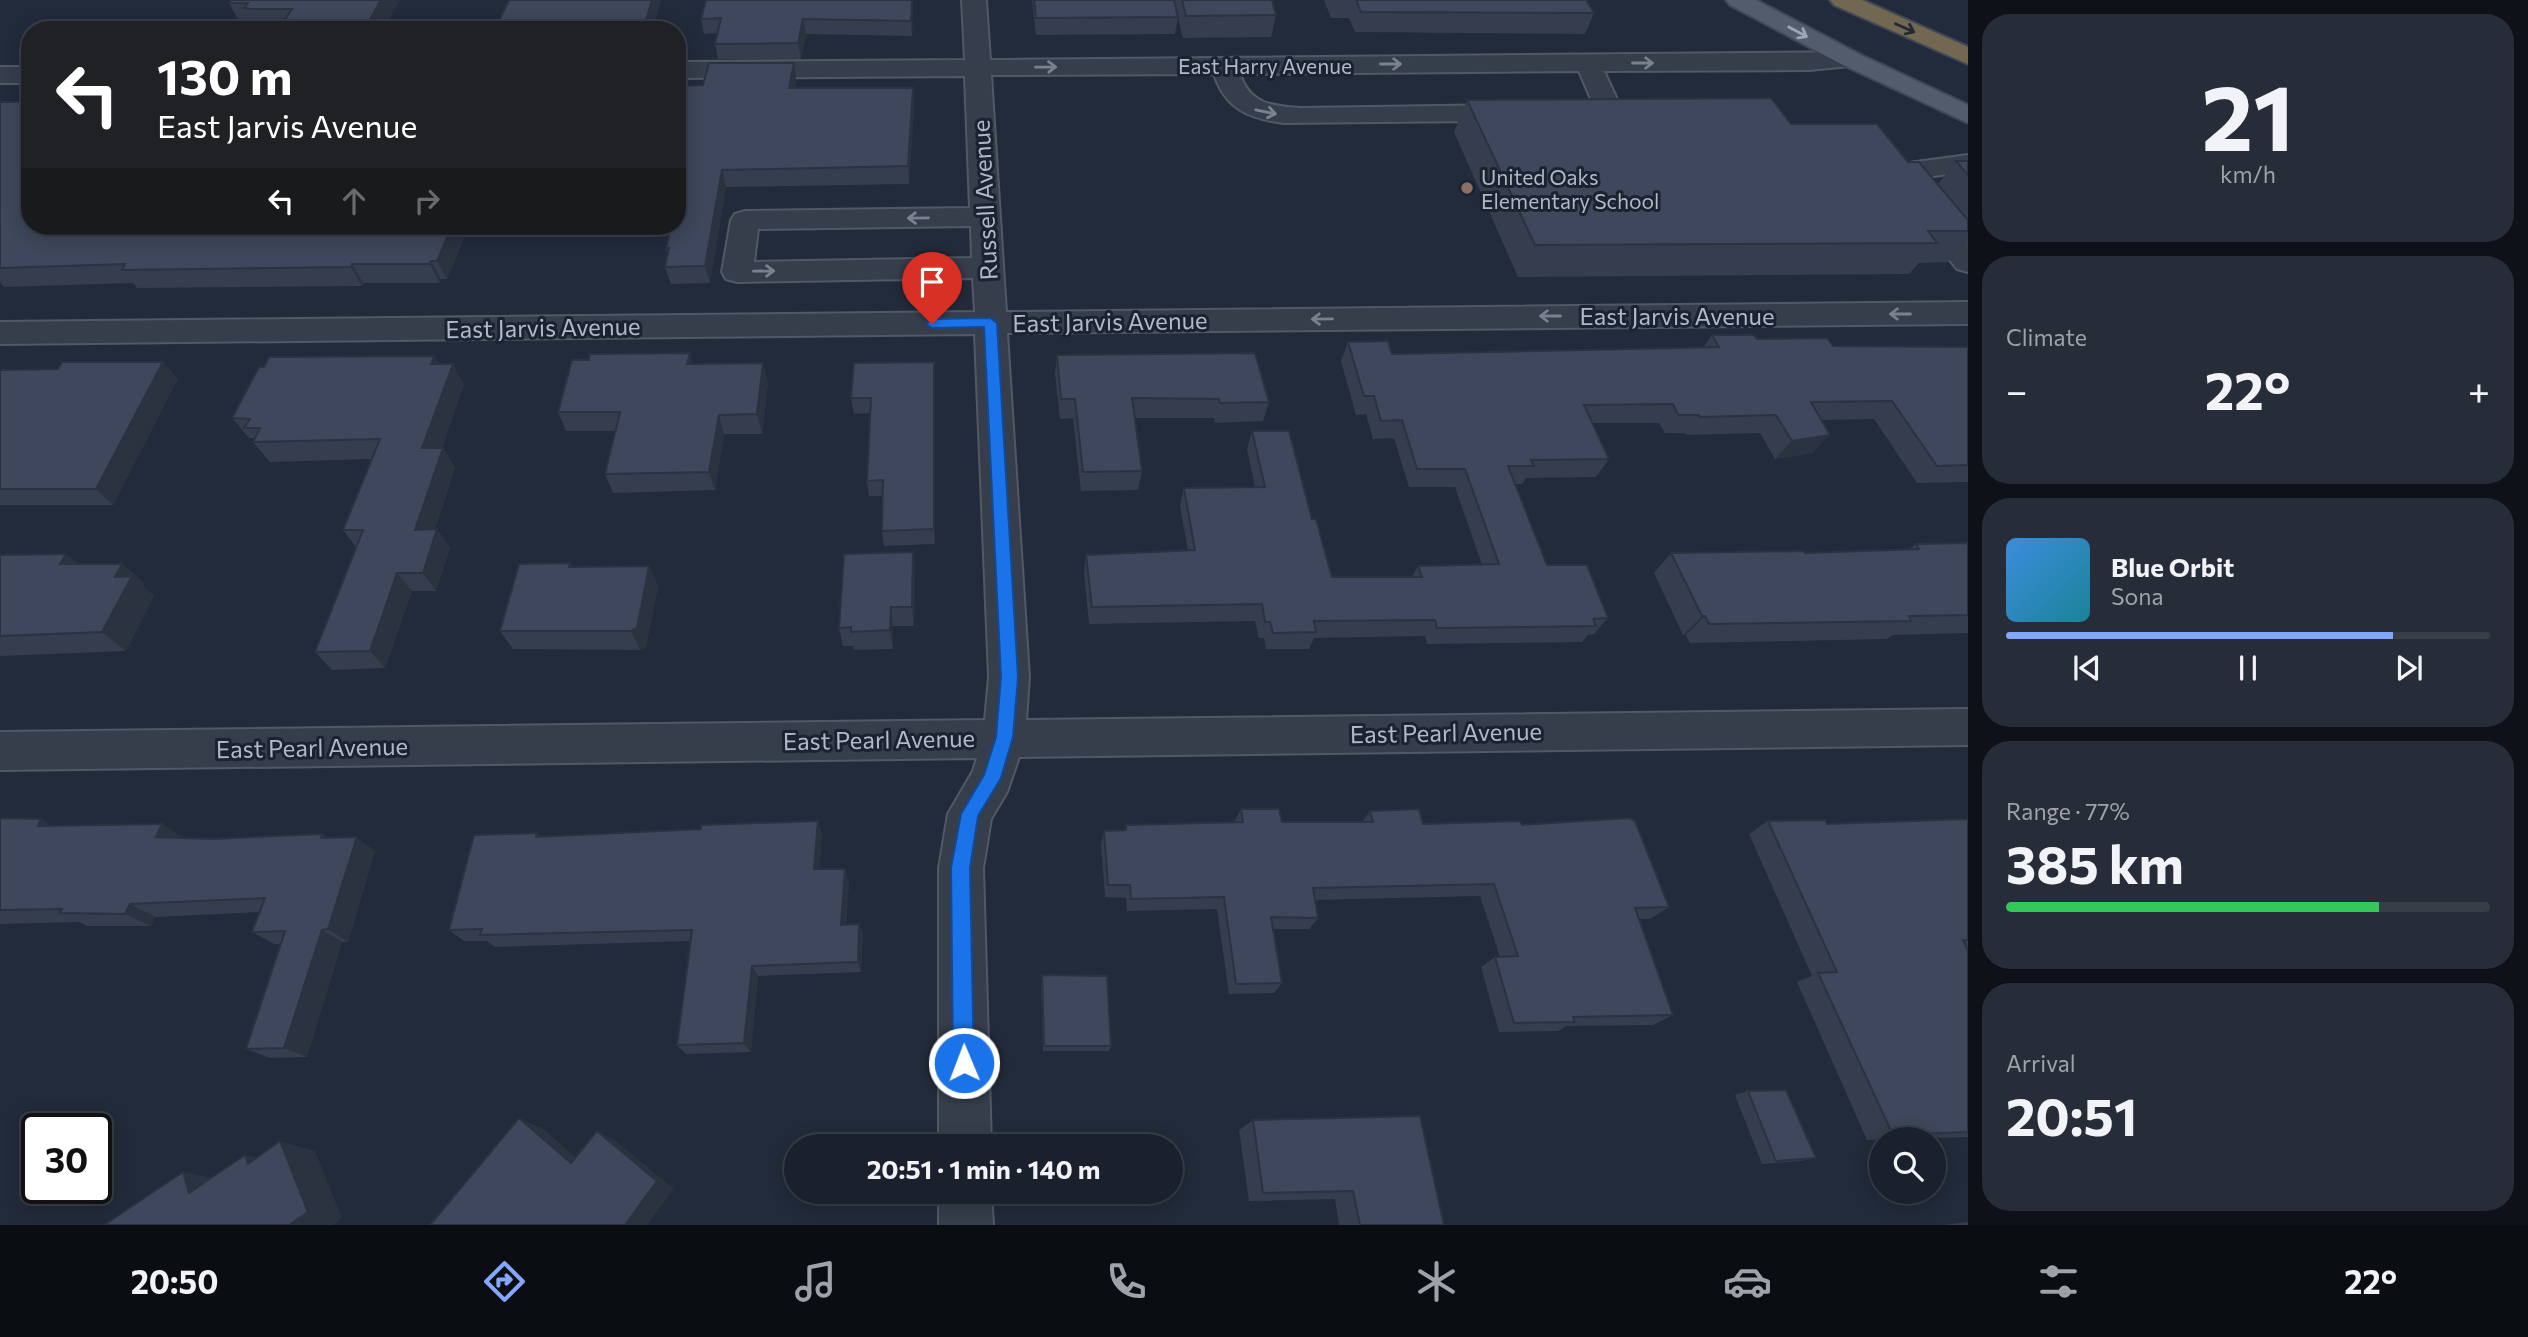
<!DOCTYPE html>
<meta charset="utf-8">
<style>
:root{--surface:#1a202c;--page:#272d38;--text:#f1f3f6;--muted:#9fa3a9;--line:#383e48;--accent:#83a7fa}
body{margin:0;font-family:Commissioner,sans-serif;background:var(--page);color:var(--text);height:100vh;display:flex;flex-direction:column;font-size:26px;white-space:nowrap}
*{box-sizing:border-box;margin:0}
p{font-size:23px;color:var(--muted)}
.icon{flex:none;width:38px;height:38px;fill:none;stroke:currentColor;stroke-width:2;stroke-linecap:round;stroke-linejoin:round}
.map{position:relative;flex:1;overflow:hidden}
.sheet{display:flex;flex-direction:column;gap:14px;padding:14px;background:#0e1218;width:560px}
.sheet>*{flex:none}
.hud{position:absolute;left:21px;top:21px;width:665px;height:214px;border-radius:28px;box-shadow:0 4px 18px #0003,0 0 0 2px var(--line);background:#202124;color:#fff;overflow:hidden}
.controls{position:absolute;left:1869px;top:1127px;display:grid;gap:14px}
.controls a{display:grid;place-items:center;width:77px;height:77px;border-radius:50%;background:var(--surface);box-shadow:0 4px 18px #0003,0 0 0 2px var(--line);font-size:35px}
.speed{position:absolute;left:21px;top:1113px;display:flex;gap:14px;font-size:35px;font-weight:700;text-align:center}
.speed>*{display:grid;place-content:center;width:91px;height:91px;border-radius:50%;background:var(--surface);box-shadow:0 4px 18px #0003,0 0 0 2px var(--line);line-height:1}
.speed .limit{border:4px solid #111;border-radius:10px;background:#fff;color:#111}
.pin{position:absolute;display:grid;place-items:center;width:60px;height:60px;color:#fff;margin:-72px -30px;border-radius:50% 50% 50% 0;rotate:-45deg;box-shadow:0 0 7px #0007}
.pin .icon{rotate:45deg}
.me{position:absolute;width:77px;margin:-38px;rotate:359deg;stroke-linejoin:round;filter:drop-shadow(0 0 5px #0008)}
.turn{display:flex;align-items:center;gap:24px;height:147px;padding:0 21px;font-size:32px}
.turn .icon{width:91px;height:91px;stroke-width:2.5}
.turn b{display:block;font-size:49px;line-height:60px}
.lanes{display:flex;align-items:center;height:66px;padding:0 21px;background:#0003;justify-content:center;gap:35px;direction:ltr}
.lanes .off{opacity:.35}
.big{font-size:52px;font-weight:700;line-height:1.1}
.sheet .widget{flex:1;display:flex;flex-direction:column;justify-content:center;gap:10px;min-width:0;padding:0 24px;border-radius:28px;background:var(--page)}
.sheet .dial{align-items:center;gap:0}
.dial b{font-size:91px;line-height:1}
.song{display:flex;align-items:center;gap:21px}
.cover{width:84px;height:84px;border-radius:10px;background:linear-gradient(135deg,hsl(210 70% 55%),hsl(190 70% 35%))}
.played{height:7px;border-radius:4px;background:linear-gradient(90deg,var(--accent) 80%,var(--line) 80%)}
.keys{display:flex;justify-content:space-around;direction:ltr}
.heat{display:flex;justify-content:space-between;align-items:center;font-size:38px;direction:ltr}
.charge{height:10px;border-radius:5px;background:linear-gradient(90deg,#34c759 77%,var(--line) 0)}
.trip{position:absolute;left:784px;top:1134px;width:399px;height:70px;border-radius:35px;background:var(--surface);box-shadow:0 4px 18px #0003,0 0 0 2px var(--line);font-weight:700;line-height:70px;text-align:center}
.dock{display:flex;height:112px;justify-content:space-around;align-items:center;background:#0a0d12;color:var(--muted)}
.dock .icon{width:49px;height:49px}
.dock .active{color:var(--accent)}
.dock b{font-size:32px;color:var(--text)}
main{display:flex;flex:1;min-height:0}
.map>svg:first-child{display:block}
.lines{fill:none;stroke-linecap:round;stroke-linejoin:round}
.minor-casing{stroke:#515866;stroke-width:4}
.major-casing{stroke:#3f4654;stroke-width:4}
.highway-casing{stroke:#414856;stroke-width:4}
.minor{fill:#363d4b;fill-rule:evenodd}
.major{fill:#535c6c;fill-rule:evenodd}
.highway{fill:#726852;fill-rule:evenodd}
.wall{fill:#353d4e}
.shaded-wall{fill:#2b3240}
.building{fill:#3e475b;stroke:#2b3240;stroke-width:2}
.oneway{stroke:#242933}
.oneway2{stroke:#9ea6b5}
.oneway3{stroke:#7a818f}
.route{fill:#1a73e8;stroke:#114b97;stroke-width:2}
.education-dot{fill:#8d6e63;stroke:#1b2230;stroke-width:2.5}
.labels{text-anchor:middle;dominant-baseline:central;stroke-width:6;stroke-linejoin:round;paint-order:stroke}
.far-street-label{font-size:21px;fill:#b1b8c7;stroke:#1b2230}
.far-poi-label{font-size:21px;fill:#b1b8c7;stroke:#1b2230;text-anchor:start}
.street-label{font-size:24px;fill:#b1b8c7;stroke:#1b2230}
</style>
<main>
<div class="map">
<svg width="1968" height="1225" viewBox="0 0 1968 1225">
<rect width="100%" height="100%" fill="#222b3b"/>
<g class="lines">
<g class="minor-casing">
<path id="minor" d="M962,0h24l4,60 862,-8 9,3 4,5 -4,5 -52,5 -205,1 13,28 -10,14 -26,7 -297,3c-34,-4 -59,-14 -70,-49l-223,1 15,237 962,-10v22l-961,9 22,344 -3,43 942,-11v36l-949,12 -12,35 -16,27 -8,49 8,278h-52v-278l9,-54 25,-43 4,-13 -977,12v-38l985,-12 4,-43 -14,-343 -975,10v-22l975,-10 -2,-34 -236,4 -11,-3 -4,-7 9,-52 4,-6 10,-3 225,-3 -5,-132 -288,2v-16l288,-2zM1579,71l12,28 -11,5 -280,4c-29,-2 -50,-4 -60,-34zM971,226l1,32 -218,4 4,-33z
M0,67h30v16h-30z
M1968,155v16l-54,8 54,64v29l-11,-3 -71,-89 6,-12 9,-4z
M939,1192h52l2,33h-54z"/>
</g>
<g class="major-casing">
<path id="major" d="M1726,0h30l105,55 107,50v18l-125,-58 -113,-60z"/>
</g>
<g class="highway-casing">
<path id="highway" d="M1830,0h32l106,47v17l-134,-59z"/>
</g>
<use href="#minor" class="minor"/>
<use href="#major" class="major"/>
<use href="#highway" class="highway"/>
</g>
<path class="wall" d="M231,0h169l-17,30h-105l2,-3 -17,1 -9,-2 -3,-5h-12l-10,-18z
M661,0l-9,30h-153l-2,-5z
M913,0l-1,36 -106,-2 -5,25h-83l-3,-15 3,-11 -14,1 -3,-15z
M1032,0h240l4,15 -5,22 -88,1 -5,-20 -3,16 -139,1z
M1324,0h262l8,13 -9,21 -230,-2 -6,-14h-18z
M796,80l-1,8h118l1,18 -5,78 -183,3 -16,96 -39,1 -6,-17 3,-11 -2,-7 37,-164z
M1467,100l324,24 147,60 18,-23h12v80l-20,21 -29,1 -10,11 -391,3 -64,-145z
M0,102l469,124 -22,53h-6l-2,4h-76l-1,3 -225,2 -4,-5 -129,4 -4,-5z
M1712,335l121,11 135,1v135l-51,1 -43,-64 -52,1 -9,33 -38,6 -15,-26 -74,2 -2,-2h-19l-6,-10h-67l17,36 -13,18 -70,1 -4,6h-7l32,81 61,53 -14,16 -6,1 -6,7 -155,2 -2,-8 -111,2 -5,11h-43l-2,-11h-5l-4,-17 -166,3 -5,-52 2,-17 102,-4 -8,-46 4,-17 71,-1 -8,-38 5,-18 60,88 20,58h80l6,-11 64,-1 -27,-78h-46l-15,-49 -21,1 -7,-25 -10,1 -15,-54 7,-19 44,12 311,-6z
M1057,355l212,47 -6,19 -48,2 -1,-5h-80l8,53 -4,19 -57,1 -8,-73 -13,1 -5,-45z
M163,362l15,17 -65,126h-113v-135l58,-1z
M439,364l25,20 -22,64h1l12,20 -20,61h2l13,19 -14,43h-24l-27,77 -53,2 -17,-18 41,-105 -13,-17 28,-71 -101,3 -17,-20 1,-2 -1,-2h-4l-17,-20z
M693,364l75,19 -6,51h-38l-9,56 -102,3 -8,-19 10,-43h-49l-8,-19z
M934,378l1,166 -51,2 -2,-15 1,-35h-14l-2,-15 3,-68 -16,1 -3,-16z
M1968,543v90l-75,2 -6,4 -197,4 -4,-8h-3l-29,-62 17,-20h134l104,-4 7,-5z
M913,552l2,20 -1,54h-21v23l-39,1 -1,-4h-10l-4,-18z
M66,554l12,10h44l22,19 -1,3 11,10 -28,55 -126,5v-101z
M570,563l2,4 77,-1 9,20 -12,61 -6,3 -127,-1 -13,-18z
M1241,809l41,13h80l8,-11 53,13 99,1 147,82 -19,12h-11l34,96 -20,10 -87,1 -8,5 -59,1 -18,-65 14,-10h5l-20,-61 -165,4 3,18 -9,11h-36l9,54 -8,10 -45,1 -12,-85 -90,2 -1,-13 -21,-1 -4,-53 3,-13 20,-1 2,-5 108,-3z
M0,818l54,8 130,12 29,1 109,-5 5,4 48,13 -27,91h-6l-35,115 -37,1 -24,-9 35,-105h-7l-22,-12 7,-20 -104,5 -4,9h-64l-8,-4 -79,2z
M1968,819v318l-101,3 -70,-158 15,-6 -63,-142 19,-13 59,3z
M537,833l4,4 281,-2 -3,34 30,12 -3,44 13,-1 4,12 -2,36 -103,4 -7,76 -65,2 -9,-9 14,-104 -196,6 -8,-6h-23l-15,-11z
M1042,975l69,71 -2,5h-66l-2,-70z
M1748,1091l68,67 -15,3 -39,3 -27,-69z
M1253,1120l191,105h-105l-4,-26 -86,2 -10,-71z
M1968,1222v3h-25z"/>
<path class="shaded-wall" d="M381,0h19l-17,30h-19z
M652,0h9l-9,30h-9z
M912,0h1l-1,36 -1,-15z
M803,19l3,15 -5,25 -3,-16z
M794,63l2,17 -5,25 -2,-17z
M913,88l1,18 -5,78 -1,-18z
M722,170l4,17 -16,96 -5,-17z
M452,226h17l-22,53 -10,-18z
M431,261l10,18 -2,4 -9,-19z
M352,264l11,19 -1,3 -11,-19z
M690,353l6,20 -9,-9z
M434,356l12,20 -15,-12z
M163,362l15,17 -65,126 -17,-16z
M934,362v16l1,166 -1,-15z
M763,363l5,20 -6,51 -5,-20z
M453,364l11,20 -29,84 -13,-20z
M719,415l5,19 -9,56 -6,-18z
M1830,435l-17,18 -38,6 17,-18z
M443,448l12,20 -27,81 -13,-19z
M437,529l13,19 -14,43 -13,-18z
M913,552l2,20 -1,54 -2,-19z
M66,554l23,20 -29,-10z
M122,564l22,19 -1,3 11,10 -28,55 -24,-19 13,-55z
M649,566l9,20 -12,61 -6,3 -9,-19z
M397,573l15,18 -27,77 -15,-17z
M891,607l2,19v23l-3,-19z
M1702,616h3l-19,19h-3z
M41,819l27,15 -30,-8z
M818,821l4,14 -4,47 -4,-13z
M162,824l24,15 -30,-2z
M357,837l18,14 -27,91 -20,-13z
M845,869l4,12 -4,55 -4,-11z
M130,904l25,13 -4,9 -26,-12z
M859,924l4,12 -2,36 -3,-10z
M322,930l20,12 -35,115 -23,-9z
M752,966l6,10 -7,76 -7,-9z
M519,1118l23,10 50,43 -21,-8z
M597,1131l19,10 58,48 -27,36h-22z
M280,1141l35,10 27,67 -9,7h-44z
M245,1155l37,9h-34z
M183,1172l41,8 -35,13z"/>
<path class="building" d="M231,0h150l-17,30h-86l14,-21h-40l-8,-1 4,-5h-19z
M509,0h143l-9,30h-36l1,-5h-111z
M706,0h206l-1,21 -108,-2 -5,24 -83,1 6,-26 -20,1z
M1034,0h140l4,17 -142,1z
M1182,0h90l4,15 -90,1z
M1356,0h230l8,13 -233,-1z
M709,63h85l-5,25h124l-5,78 -186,4 -17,96 -40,1 4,-19 -3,1 5,-23h6v-140l26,-1z
M1771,98l20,26h86l31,38h11l49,58v11h-40l9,12 -402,2 -68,-145z
M0,102h30v124h422l-15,35h-6l-1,3h-78l-1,3 -229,3 3,-6 -125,4z
M1956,161h12v14z
M1712,335h42l3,4 70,-1 6,8 135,1v118l-31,1 -45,-65 -81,1 19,33 -38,6 -16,-26 -76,2 -1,-2h-21l-5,-11 -89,1 25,54 -78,1 3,6h-26l39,99h40l21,53 -15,1 3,7 -159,2 -2,-8 -121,1 2,11 -43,1 -3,-11h-5l-3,-18 -170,3 -6,-52 109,-5 -11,-62 81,-1 -13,-56h37l23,88h4l16,58h90l-4,-11 81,-2 -34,-95h-48l-15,-49 -21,1 -7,-25h-10l-16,-54 40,-1 4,13 327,-7z
M690,353l-3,11 76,-1 -6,51 -38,1 -10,57 -104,2 15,-62h-62l14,-52h17l1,-6z
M1255,353l14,49 -49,1 -1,-4 -87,-1 10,73 -59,1 -8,-73h-14l-4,-44z
M434,356l-3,8h22l-31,84h21l-28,82 22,-1 -14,44h-26l-27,78 -55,1 48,-122h-20l37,-91 -127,3 7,-14h-16l6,-9 -18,-1 27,-51h5l5,-10z
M62,362h101l-67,127h-96v-119l58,-1z
M934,362v167l-52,2 1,-51 -16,1 4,-83h-20l3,-35z
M1968,543v72l-59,1 2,5 -202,3 -4,-8h-3l-31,-63 133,-2 1,2 114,-4 -3,-5z
M913,552l-1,55h-21l-1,23 -39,2v-5l-12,1 5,-74z
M66,554l-6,10h62l-7,13 17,-1 -30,56 -102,4v-81z
M570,563l-1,4 80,-1 -12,62 -6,3h-131l19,-67z
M1241,809h38l3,13h91l-3,-11 49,-2 4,15 97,-3 2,4 107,-7 6,3 34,86 -34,1 38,107 -100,2 2,5 -61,1 -19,-66 23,-1 -24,-72 -181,4 5,30 -47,-1 11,66 -46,1 -12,-87 -93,2 -1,-14h-22l-4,-54 22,-1v-5l117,-3z
M0,818l41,1 -3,7 124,-2 -6,13 57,2 109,-5 -1,4 36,-1 -29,92 -6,1 -38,118 -38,1 39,-118 -33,1 13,-34 -135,6 -5,10 -65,-1 2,-4 -62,1z
M1968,819v121h-5l5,10v182l-75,3 -75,-162 19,-1 -69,-151 57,-1 2,4z
M818,821l-4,48h31l-4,56 18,-1 -1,38 -106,4 -8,77 -67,2 15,-115 -212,5 2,-6 -33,1 25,-95 63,-2 -1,4 165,-8v-4z
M1042,975l65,1 4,70h-67z
M1786,1090l30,68 -40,3 -28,-70z
M1420,1116l24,109h-84l-7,-34 -90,2 -10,-73z
M519,1118l52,45 26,-32 60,50 -32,44h-195z
M280,1141l28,71 -19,13h-185l79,-53 6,21 56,-38 3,9z"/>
<defs><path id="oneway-shaft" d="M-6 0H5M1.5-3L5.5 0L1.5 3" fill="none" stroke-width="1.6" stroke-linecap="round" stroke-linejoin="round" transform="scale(1.75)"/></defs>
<use class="oneway" href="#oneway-shaft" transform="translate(1905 28) rotate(24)"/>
<use class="oneway2" href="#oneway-shaft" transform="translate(1798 32) rotate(28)"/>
<g class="oneway3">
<use href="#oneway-shaft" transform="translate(1643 63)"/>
<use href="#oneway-shaft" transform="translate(1391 64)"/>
<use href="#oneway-shaft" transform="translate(1046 67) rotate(-1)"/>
<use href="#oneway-shaft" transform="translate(1266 112) rotate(12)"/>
<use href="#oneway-shaft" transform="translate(918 218) rotate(179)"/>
<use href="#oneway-shaft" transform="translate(764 271) rotate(-1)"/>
<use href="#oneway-shaft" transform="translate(1900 314) rotate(180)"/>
<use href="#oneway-shaft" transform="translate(1550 316) rotate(180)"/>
<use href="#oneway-shaft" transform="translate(1322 319) rotate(179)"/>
</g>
<path class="route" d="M990,318l7,5 21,354 -5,60 -12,41 -23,38 -8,52 4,195 -3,7 -7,3 -8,-3 -3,-7 -2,-195 10,-54 23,-39 12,-38 5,-60 -17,-350 -52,1 -6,-4 6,-5z"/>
<circle class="education-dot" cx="1467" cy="188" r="7"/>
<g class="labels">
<g class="far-street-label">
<text x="1265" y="65">East Harry Avenue</text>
</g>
<g class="far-poi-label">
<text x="1481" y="176">United Oaks<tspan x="1481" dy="24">Elementary School</tspan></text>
</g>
<g class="street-label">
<text transform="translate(984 200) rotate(-93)">Russell Avenue</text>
<text x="1677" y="315">East Jarvis Avenue</text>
<text transform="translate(1110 321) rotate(-1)">East Jarvis Avenue</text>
<text transform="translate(543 327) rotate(-1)">East Jarvis Avenue</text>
<text transform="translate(1446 732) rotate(-1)">East Pearl Avenue</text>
<text transform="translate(879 739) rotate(-1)">East Pearl Avenue</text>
<text transform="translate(312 747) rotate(-1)">East Pearl Avenue</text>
</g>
</g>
</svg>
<div class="controls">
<a><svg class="icon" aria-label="search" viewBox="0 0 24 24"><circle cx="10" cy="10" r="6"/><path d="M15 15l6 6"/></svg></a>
</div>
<div class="speed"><div class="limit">30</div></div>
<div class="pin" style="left:932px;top:324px;background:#d93025"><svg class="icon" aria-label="arrive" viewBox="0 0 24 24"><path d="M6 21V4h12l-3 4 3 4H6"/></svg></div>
<svg class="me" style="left:964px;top:1063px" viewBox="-20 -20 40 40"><circle r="17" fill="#1a73e8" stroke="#fff" stroke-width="3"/><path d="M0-11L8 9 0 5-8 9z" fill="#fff"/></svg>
<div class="trip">20:51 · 1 min · 140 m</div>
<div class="hud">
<div class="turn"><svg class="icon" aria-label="left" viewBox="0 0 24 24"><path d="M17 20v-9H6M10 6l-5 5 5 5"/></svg><div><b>130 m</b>East Jarvis Avenue</div></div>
<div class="lanes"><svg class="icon" aria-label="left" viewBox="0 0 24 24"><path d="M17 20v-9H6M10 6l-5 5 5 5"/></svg><svg class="icon off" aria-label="ahead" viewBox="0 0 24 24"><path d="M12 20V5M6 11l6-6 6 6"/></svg><svg class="icon off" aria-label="right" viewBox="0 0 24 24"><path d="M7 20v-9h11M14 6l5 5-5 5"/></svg></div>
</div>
</div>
<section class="sheet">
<div class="widget dial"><b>21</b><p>km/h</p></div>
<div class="widget"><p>Climate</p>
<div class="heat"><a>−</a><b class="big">22°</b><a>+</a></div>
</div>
<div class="widget">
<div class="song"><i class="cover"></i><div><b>Blue Orbit</b><p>Sona</p></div></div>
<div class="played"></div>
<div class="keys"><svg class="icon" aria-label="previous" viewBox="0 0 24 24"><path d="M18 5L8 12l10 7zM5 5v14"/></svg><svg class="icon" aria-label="pause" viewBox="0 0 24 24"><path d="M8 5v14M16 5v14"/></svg><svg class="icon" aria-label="next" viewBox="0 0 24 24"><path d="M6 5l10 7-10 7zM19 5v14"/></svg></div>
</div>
<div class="widget"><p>Range · 77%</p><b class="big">385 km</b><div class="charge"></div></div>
<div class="widget"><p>Arrival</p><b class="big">20:51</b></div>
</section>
</main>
<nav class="dock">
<b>20:50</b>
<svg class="icon active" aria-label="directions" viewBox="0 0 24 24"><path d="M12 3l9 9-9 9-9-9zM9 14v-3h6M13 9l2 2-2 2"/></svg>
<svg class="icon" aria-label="music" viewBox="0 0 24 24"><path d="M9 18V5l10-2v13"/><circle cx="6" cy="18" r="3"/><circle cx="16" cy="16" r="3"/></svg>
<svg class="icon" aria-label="phone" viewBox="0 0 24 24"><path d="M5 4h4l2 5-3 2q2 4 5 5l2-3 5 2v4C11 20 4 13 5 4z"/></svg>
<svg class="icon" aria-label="climate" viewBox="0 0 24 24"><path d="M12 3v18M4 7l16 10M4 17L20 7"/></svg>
<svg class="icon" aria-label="car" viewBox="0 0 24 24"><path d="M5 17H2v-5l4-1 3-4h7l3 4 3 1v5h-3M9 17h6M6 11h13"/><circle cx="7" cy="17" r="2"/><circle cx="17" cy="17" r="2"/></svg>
<svg class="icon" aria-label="filters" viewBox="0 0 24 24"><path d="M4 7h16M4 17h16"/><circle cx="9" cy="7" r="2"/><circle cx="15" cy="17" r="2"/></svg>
<b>22°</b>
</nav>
